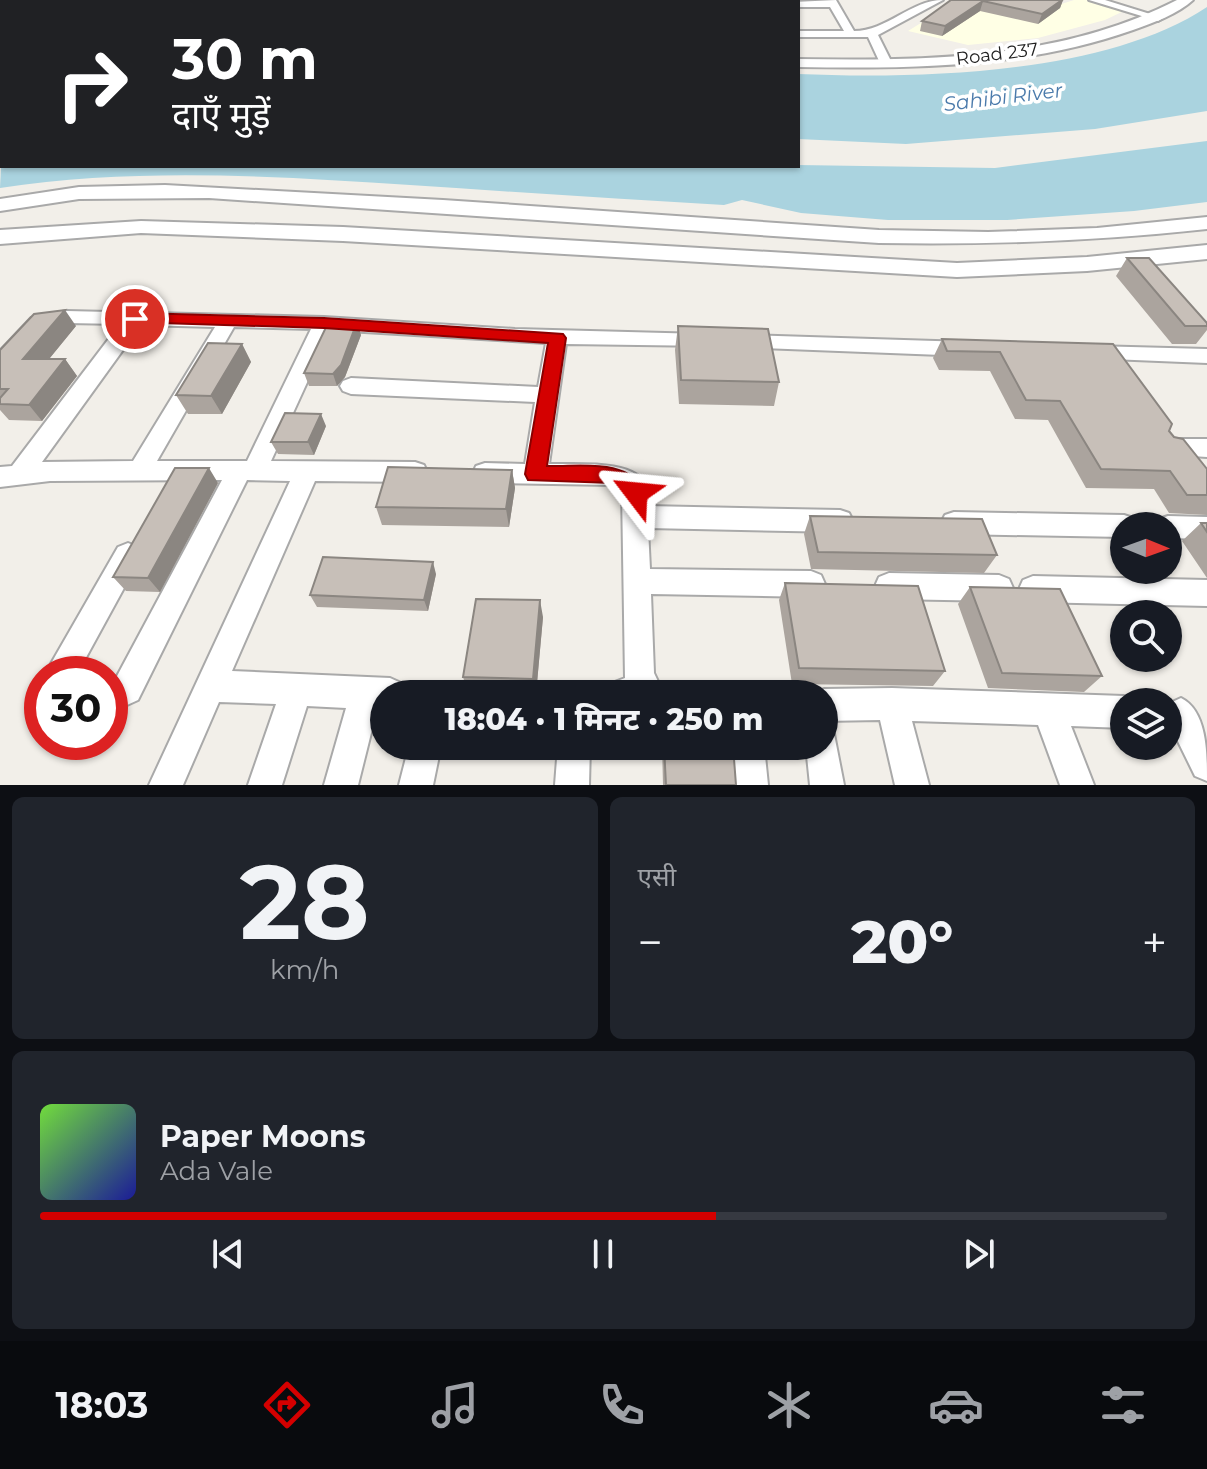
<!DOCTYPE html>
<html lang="hi">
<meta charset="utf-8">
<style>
:root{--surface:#171b24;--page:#20242c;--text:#f1f3f6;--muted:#9ea1a6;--line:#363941;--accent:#d40000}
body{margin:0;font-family:Montserrat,"Noto Sans Devanagari",sans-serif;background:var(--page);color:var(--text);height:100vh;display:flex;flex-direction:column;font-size:30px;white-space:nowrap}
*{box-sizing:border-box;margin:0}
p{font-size:26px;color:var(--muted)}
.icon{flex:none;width:44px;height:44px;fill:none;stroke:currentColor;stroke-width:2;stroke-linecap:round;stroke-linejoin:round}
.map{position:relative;height:785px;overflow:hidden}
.side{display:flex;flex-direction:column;gap:12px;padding:12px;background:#0d0f14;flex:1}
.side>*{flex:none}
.guide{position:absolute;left:0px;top:0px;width:800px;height:168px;box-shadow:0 2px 6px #0004;background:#202124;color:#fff;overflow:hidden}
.needle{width:52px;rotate:91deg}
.controls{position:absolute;left:1110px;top:512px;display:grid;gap:16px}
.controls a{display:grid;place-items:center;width:72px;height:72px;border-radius:50%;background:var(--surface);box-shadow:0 2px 6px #0004;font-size:40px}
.speed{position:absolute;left:24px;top:656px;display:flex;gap:16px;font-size:40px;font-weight:700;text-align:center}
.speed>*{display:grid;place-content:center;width:104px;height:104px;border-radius:50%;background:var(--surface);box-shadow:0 2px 6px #0004;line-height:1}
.speed .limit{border:12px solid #d22;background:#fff;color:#111}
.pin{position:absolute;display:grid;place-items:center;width:68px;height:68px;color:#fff;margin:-34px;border:4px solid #fff;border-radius:50%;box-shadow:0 2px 8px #0007}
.me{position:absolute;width:88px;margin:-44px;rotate:299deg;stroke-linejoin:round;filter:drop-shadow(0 0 6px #0008)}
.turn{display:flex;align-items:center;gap:28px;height:168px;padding:0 40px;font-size:36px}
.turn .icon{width:104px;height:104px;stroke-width:2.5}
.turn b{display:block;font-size:56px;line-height:68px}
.big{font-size:60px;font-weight:800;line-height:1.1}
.side .widget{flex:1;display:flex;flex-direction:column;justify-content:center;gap:12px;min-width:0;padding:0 28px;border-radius:12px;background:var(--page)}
.side .dial{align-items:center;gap:0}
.dial b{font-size:104px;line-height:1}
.song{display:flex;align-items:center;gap:24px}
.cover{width:96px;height:96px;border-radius:12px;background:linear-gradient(135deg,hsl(100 70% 55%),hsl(240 70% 35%))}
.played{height:8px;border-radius:4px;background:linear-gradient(90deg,var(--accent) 60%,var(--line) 60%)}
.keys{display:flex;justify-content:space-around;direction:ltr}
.heat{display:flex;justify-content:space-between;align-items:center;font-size:44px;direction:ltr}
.side .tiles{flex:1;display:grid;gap:12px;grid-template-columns:1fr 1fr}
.widget:last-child{grid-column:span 2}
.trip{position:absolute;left:370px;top:680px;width:468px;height:80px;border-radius:40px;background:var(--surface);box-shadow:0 2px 6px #0004;font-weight:800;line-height:80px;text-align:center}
.dock{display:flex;height:128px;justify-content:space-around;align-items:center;background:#090b0e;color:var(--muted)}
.dock .icon{width:56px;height:56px}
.dock .active{color:var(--accent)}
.dock b{font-size:36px;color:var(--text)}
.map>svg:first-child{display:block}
.education{fill:#ffffe5}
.park{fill:#c8facc}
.water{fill:#aad3df}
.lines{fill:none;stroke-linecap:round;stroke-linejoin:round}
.minor-casing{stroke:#a9a9a9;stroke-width:4}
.tertiary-casing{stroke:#a9a9a9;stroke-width:4}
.minor{fill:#fff;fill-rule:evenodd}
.tertiary{fill:#fff;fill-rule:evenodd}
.wall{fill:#aba49e}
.shaded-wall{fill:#8b8681}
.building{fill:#c7bfb8;stroke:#8b8681;stroke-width:2}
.route{fill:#d40000;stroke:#8a0000;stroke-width:2}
.labels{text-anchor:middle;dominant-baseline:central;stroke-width:7;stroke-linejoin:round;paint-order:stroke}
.far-street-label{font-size:18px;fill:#222;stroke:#fff}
.far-water-label{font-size:20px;font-style:italic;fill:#4a7aab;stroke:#fff}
</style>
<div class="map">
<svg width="1207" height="785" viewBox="0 0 1207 785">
<rect width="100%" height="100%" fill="#f2efe9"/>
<path class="education" d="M958,0l97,6 19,-6h17l37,9 -23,11 -67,18 -70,7 -60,-14z"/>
<path class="park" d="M0,0h348l-346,2 -2,52z"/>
<path class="water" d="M1207,7v104l-112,18 -189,15 -108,-5v-65c119,5 307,1 409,-67z
M1207,141v61l-73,9 -127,9h-119l-87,-7 -59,-13 -18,5c-104,-6 -209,-13 -314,-20 -136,-9 -274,-18 -410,3l2,-41v19l796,-1 197,3z"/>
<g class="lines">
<g class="minor-casing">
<path id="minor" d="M333,0h11l-12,2z
M393,0h225l1,2h-225z
M636,0h10v2h-10z
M733,0h10l1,2h-10z
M836,0l18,31c33,0 57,-31 89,-31l-65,35 14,28 -6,4 -6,-4 -12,-26h-70v-6h46l-14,-24h-32v-5h-4z
M1089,0h16l58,18 -5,3z
M67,311l257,6 191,12 188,5 7,2 3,5 -3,5 -144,-2 -17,120c23,1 89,-6 97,23 2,5 1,13 1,19l193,4 9,3 4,8 -4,8 -9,3 -192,-4 2,41 161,2 10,4 4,9 -4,9 -10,4 -160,-3 3,79 10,21h-57l5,-11 13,-5 -3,-188 -10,-5 -127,-2 -9,-3 -3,-7 3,-7 9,-3 40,1 10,-62 -184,-8 -8,-3 -3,-5 3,-5 8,-3 187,9 8,-44 -215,-13 -60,131 144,1 9,3 3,7 -3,7 -9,3 -100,-1 -83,190 158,7 11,5 5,11h-22v15h-7l-19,76h-34l22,-77 -39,-2 -25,79h-34l28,-81 -57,-2 -36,83h-34l141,-304 -43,-1 -109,220 -11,5 -11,-5 -5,-11 5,-11 106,-198 -172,1 -50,6v-20l12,-1 108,-142 -53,-1 -23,4 -37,42 -7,2v-20l31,-33zM141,325l74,2 -82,134 -91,1zM234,327l77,2 -64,132h-90z
M742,335l225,7 10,7 -10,7 -232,-9 -3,-5z
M1093,346l114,3v14l-121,-5 -3,-5z
M1168,439h39v18l-47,-3 -4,-6 4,-6z
M954,512l170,3 9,3 4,8h-13v11l-170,-3 -9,-3 -4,-8 4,-8z
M1168,516l39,1v22l-39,-1v-12h-13l4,-7z
M128,543l10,4 4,8 -65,119h-32l73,-127z
M889,573l110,2 10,4 4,9 -4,9 -10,4 -110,-2 -10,-4 -4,-9 4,-9z
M1033,576l174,4v26l-174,-4 -10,-4 -4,-9 4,-9z
M892,688l232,8 12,6h-12v26l-53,-2 23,59h-34l-22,-60 -126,-4 17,64h-34l-15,-65 -56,1v-27h-11l11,-5z
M1181,698c26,13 26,54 26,83l-12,-5 -27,-55 2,-18z
M824,730l10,4 10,51h-34l-4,-39h18z
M409,746h32l-8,39h-34z
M558,746h32l-1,39h-34z
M732,746h32l4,39h-34z"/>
</g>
<g class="tertiary-casing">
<path id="tertiary" d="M1177,0h16c-15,14 -40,23 -60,30 -107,38 -222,39 -335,37v-8c129,2 262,1 379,-59z
M2,59v10l-2,1v-10z
M165,185l278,15 436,30 109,2 109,-4 110,-11v12c-110,12 -218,16 -328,14l-670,-45 -130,1 -79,12v-12l79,-12z
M141,221l202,6 614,36 130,-6 120,-12v14l-120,12 -130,6 -614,-36 -202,-8 -141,11v-14z"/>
</g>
<use href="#minor" class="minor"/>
<use href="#tertiary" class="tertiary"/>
</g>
<path class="wall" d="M950,0h113l-3,8 -22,16 -58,-13 -38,25 -22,-5 2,-10 29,-21z
M1127,258l80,65v7l-11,14h-24l-56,-68z
M76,326l-27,33h16l12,17 -35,45 -33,-1 -9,-10v-60z
M678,326l101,56 -5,24 -95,-2 -4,-54z
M361,335l-16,42 -8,9h-28l-5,-13z
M942,339l171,5 61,93 33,32v46l-38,-2 -15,-24 -68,-1 -38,-68 -33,-1 -25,-48 -51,-1 -6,-12z
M242,344l9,18 -29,52h-34l-12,-19z
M326,426l-12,29 -36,-1 -7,-12z
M512,470l3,18 -6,39 -127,-2 -6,-18z
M218,483l-58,109 -34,-1 -13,-14z
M810,516l187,39 -13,18 -173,-4 -7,-35z
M1201,523h6v55l-25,-37z
M436,574l-8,37 -111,-4 -7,-12z
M785,583l160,88 -12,15 -141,-2 -13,-84z
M970,587l132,89 -18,16 -96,-4 -30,-84z
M543,617l-7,77 -68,-1 -5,-16z
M662,746h71l3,39h-73z"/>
<path class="shaded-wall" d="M1062,0h1l-3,8 -22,16 4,-10z
M983,1l-3,10 -38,25 3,-10z
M65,310l11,16 -40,49 -13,-16z
M357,322l4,13 -16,42 -8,9 -4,-12z
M242,344l9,18 -29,52 -11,-18z
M65,359l12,17 -35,45 -13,-16z
M321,414l5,12 -12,29 -6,-13z
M209,468l9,15 -58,109 -12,-14z
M512,470l3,18 -6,39 -3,-18z
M433,562l3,12 -8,37 -4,-11z
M540,600l3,17 -7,77 -3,-15z"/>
<path class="building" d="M951,0h111l-20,14 -59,-13 -38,25 -23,-5z
M1127,258h22l58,65v3h-22z
M65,310l-42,49h42l-36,46 -29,-1v-6l8,-9h-8v-39l34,-36z
M329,321l28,1 -16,43 -8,9 -29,-1z
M678,326l90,3 11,53 -98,-2z
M942,339l171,5 59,80 -3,7 5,6 9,2 24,30v26h-20l-17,-24 -69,-2 -41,-68 -34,-1 -26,-48 -53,-1z
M208,343l34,1 -31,52 -35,-1z
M285,413l36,1 -13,28h-37z
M388,467l124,3 -6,39 -130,-2z
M175,468h34l-61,110 -35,-1z
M810,516l172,3 15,36 -179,-3z
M1201,523h6v9z
M323,557l110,5 -9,38 -114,-5z
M785,583l133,3 27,85 -146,-3z
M970,587l90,2 42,87 -100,-3z
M476,599l64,1 -7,79 -70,-2z
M664,746h69l3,39h-70z"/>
<path class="route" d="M135,313l189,5 239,16 3,4 -19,128c34,1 81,-9 100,27l-3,6c-18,5 -17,-11 -31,-16l-85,-3 -3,-6 23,-131 -224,-15 -195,-6 -2,-3z"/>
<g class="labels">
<g class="far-street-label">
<text transform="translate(997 54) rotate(-7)">Road 237</text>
</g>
<g class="far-water-label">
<text transform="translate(1003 97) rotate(-7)">Sahibi River</text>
</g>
</g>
</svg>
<div class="controls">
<a><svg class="needle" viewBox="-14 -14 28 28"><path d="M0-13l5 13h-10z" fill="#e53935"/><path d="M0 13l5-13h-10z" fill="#9ea1a6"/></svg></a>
<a><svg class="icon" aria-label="search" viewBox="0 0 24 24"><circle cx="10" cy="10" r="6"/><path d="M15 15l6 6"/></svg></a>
<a><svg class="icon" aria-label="layers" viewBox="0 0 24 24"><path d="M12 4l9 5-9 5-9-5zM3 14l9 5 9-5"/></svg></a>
</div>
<div class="speed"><div class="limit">30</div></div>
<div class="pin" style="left:135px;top:319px;background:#d93025"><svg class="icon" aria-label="arrive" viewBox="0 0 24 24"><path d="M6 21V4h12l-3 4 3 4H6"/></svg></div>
<svg class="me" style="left:636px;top:493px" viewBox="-20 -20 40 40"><path d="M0-17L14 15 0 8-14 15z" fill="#d40000" stroke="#fff" stroke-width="4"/></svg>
<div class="trip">18:04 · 1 मिनट · 250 m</div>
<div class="guide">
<div class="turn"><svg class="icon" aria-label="right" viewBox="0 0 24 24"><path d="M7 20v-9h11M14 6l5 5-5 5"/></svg><div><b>30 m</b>दाएँ मुड़ें</div></div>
</div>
</div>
<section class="side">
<div class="tiles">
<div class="widget dial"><b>28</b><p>km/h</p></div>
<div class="widget"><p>एसी</p>
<div class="heat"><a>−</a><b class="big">20°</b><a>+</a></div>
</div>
<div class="widget">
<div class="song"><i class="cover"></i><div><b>Paper Moons</b><p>Ada Vale</p></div></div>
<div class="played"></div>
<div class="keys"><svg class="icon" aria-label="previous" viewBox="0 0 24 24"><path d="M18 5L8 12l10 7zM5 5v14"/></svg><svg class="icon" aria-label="pause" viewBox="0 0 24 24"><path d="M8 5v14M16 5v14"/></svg><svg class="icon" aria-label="next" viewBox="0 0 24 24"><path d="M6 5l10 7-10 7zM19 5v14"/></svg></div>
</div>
</div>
</section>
<nav class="dock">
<b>18:03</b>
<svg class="icon active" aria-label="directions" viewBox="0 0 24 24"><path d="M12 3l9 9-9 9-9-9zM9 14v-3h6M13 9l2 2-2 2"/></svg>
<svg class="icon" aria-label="music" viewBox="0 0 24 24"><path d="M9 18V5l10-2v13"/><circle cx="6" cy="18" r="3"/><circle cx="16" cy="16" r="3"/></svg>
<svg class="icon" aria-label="phone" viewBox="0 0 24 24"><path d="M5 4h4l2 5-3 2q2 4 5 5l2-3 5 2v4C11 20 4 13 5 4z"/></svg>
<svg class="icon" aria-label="climate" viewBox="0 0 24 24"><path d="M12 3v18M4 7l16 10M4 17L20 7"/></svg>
<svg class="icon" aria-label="car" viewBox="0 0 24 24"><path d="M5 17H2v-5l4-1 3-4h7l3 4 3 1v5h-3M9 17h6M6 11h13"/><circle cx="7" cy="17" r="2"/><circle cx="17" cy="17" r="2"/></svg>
<svg class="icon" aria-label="filters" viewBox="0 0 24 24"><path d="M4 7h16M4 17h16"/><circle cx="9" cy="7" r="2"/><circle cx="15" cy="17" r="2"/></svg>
</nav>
